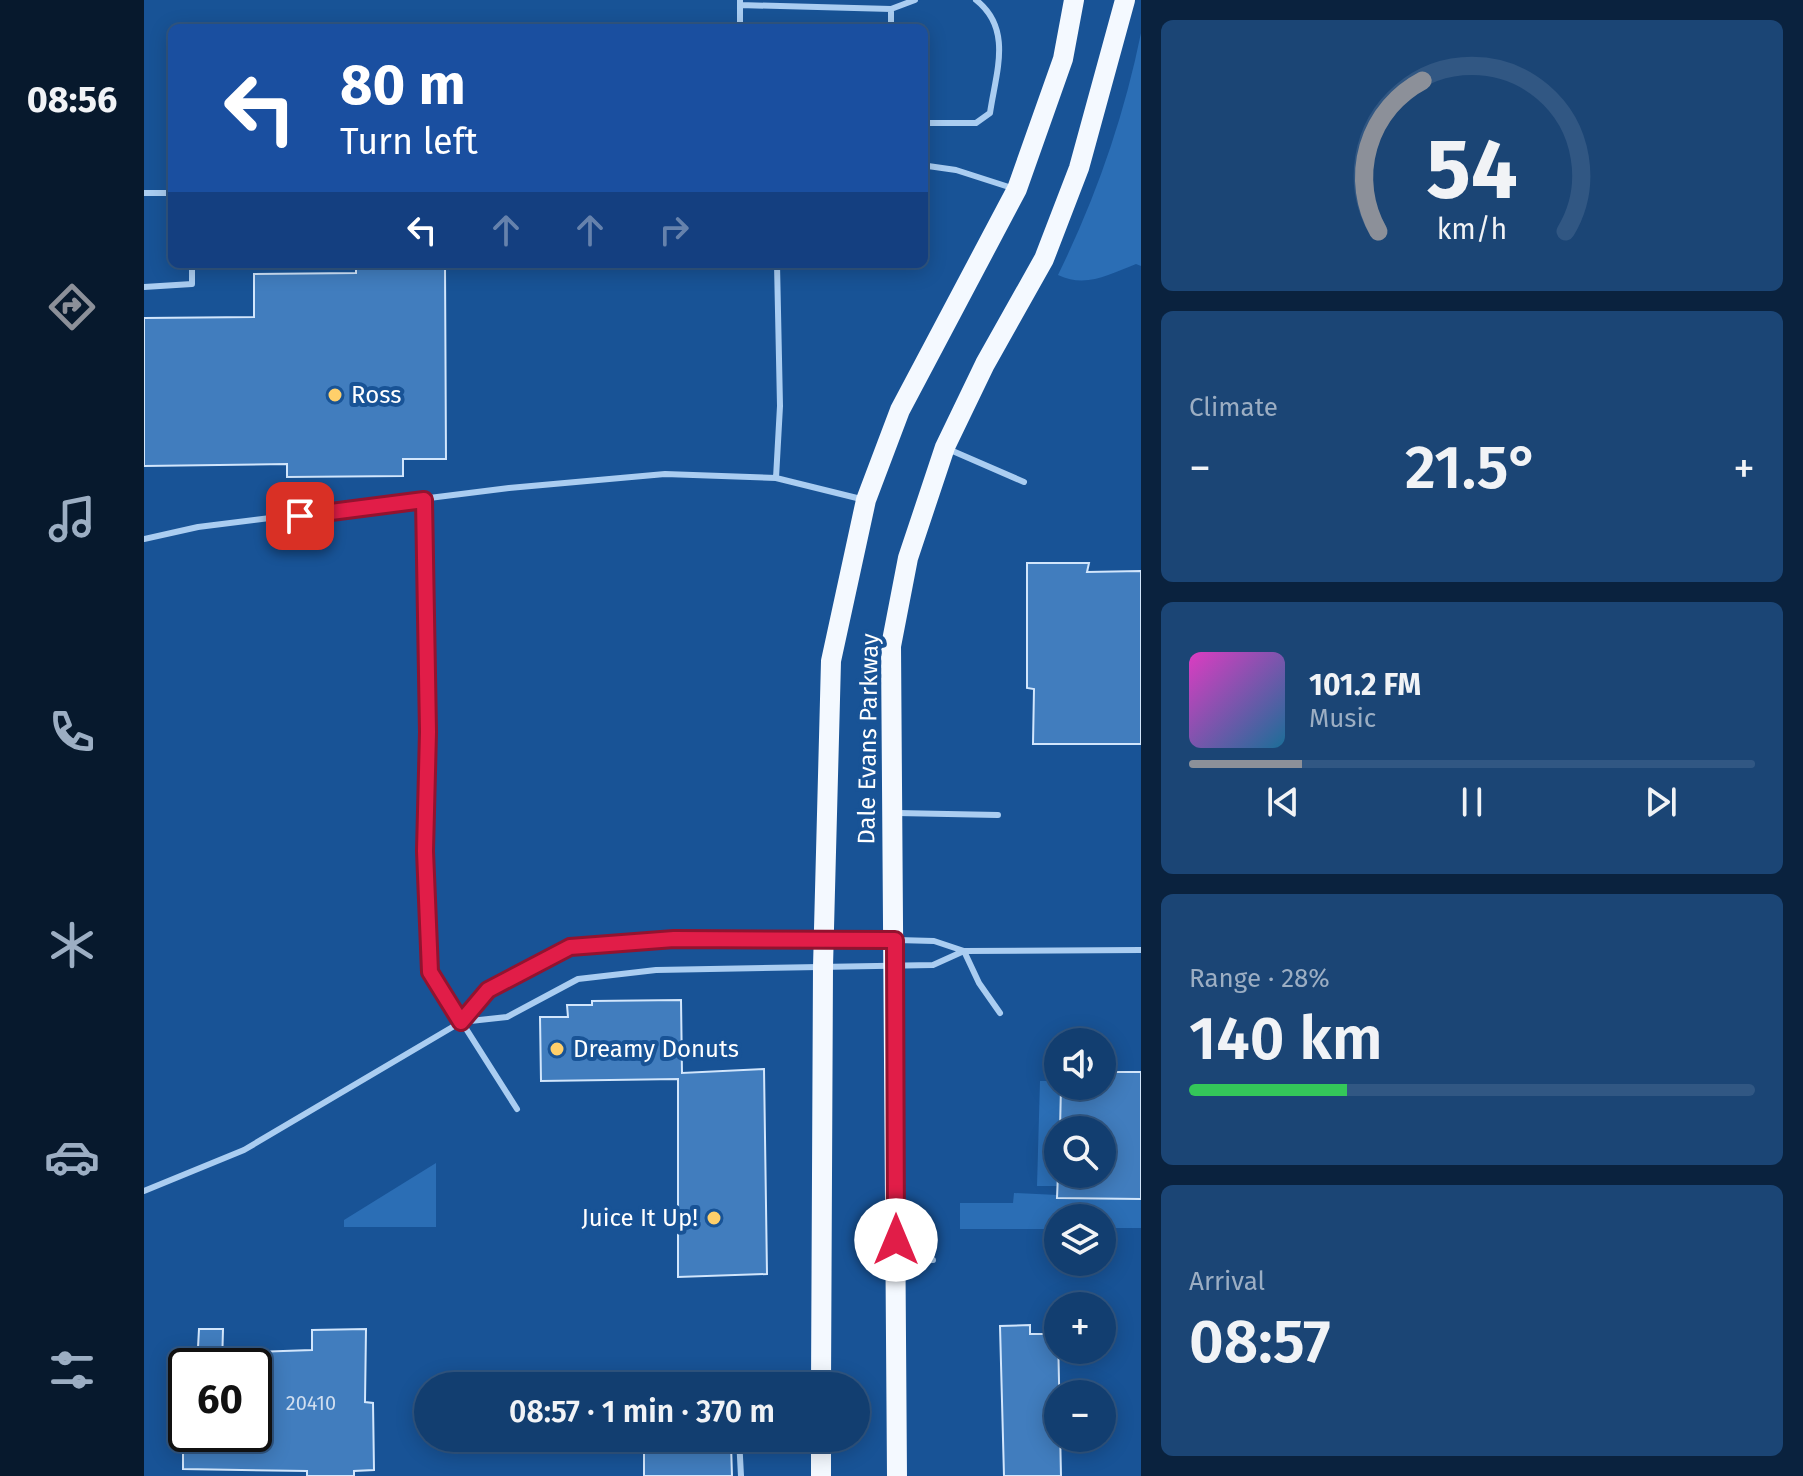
<!DOCTYPE html>
<meta charset="utf-8">
<style>
:root{--surface:#123e70;--page:#1b4575;--text:#f1f3f6;--muted:#9caec3;--line:#315783;--accent:#8c9099}
body{margin:0;font-family:"Fira Sans",sans-serif;background:var(--page);color:var(--text);height:100vh;display:flex;flex-direction:column;font-size:30px;white-space:nowrap}
*{box-sizing:border-box;margin:0}
p{font-size:26px;color:var(--muted)}
.icon{flex:none;width:44px;height:44px;fill:none;stroke:currentColor;stroke-width:2;stroke-linecap:round;stroke-linejoin:round}
.map{position:relative;flex:1;overflow:hidden}
.details{display:flex;flex-direction:column;gap:20px;padding:20px;background:#0a223e;width:662px}
.details>*{flex:none}
.top-card{position:absolute;left:24px;top:24px;width:760px;height:244px;border-radius:12px;box-shadow:0 4px 20px #0003,0 0 0 2px var(--line);background:#1a4fa0;color:#fff;overflow:hidden}
.buttons{position:absolute;left:900px;top:1028px;display:grid;gap:16px}
.buttons a{display:grid;place-items:center;width:72px;height:72px;border-radius:50%;background:var(--surface);box-shadow:0 4px 20px #0003,0 0 0 2px var(--line);font-size:40px}
.speed{position:absolute;left:24px;top:1348px;display:flex;gap:16px;font-size:40px;font-weight:700;text-align:center}
.speed>*{display:grid;place-content:center;width:104px;height:104px;border-radius:50%;background:var(--surface);box-shadow:0 4px 20px #0003,0 0 0 2px var(--line);line-height:1}
.speed .limit{border:4px solid #111;border-radius:12px;background:#fff;color:#111}
.pin{position:absolute;display:grid;place-items:center;width:68px;height:68px;color:#fff;margin:-34px;border-radius:16px;box-shadow:0 4px 12px #0006}
.me{position:absolute;width:88px;margin:-44px;rotate:0deg;stroke-linejoin:round;filter:drop-shadow(0 0 6px #0008)}
.turn{display:flex;align-items:center;gap:28px;height:168px;padding:0 40px;font-size:36px}
.turn .icon{width:104px;height:104px;stroke-width:2.5}
.turn b{display:block;font-size:56px;line-height:68px}
.lanes{display:flex;align-items:center;height:76px;padding:0 40px;background:#0003;justify-content:center;gap:40px;direction:ltr}
.lanes .off{opacity:.35}
.big{font-size:60px;font-weight:600;line-height:1.1}
.details .tile{flex:1;display:flex;flex-direction:column;justify-content:center;gap:12px;min-width:0;padding:0 28px;border-radius:12px;background:var(--page)}
.details .dial{align-items:center;gap:0}
.dial svg{height:208px;overflow:visible;fill:none;stroke:var(--line);stroke-width:7;stroke-linecap:round;text-anchor:middle}
.dial text{fill:var(--text);stroke:none}
.song{display:flex;align-items:center;gap:24px}
.cover{width:96px;height:96px;border-radius:12px;background:linear-gradient(135deg,hsl(310 70% 55%),hsl(200 70% 35%))}
.played{height:8px;border-radius:4px;background:linear-gradient(90deg,var(--accent) 20%,var(--line) 20%)}
.keys{display:flex;justify-content:space-around;direction:ltr}
.heat{display:flex;justify-content:space-between;align-items:center;font-size:44px;direction:ltr}
.charge{height:12px;border-radius:6px;background:linear-gradient(90deg,#34c759 28%,var(--line) 0)}
.trip{position:absolute;left:270px;top:1372px;width:456px;height:80px;border-radius:40px;background:var(--surface);box-shadow:0 4px 20px #0003,0 0 0 2px var(--line);font-weight:600;line-height:80px;text-align:center}
main{display:flex;flex:1;min-height:0}
.tab-bar{display:flex;flex-direction:column;width:144px;justify-content:space-around;align-items:center;background:#07192d;color:var(--muted)}
.tab-bar .icon{width:56px;height:56px}
.tab-bar .current{color:var(--accent)}
.tab-bar b{font-size:36px;color:var(--text)}
.map>svg:first-child{display:block}
.green{fill:#2b6eb5}
.building{fill:#417dbe;stroke:#d2e6fc;stroke-width:2}
.lines{fill:none;stroke-linecap:round;stroke-linejoin:round}
.lane{stroke:#aacdf1;stroke-width:6}
.primary{stroke:#f4f9ff;stroke-width:20}
.route-casing{stroke:#92132f;stroke-width:20}
.route{stroke:#e11d48;stroke-width:14}
.poi-dot{fill:#ffcf6a;stroke:#185396;stroke-width:3}
.labels{text-anchor:middle;dominant-baseline:central;stroke-width:8;stroke-linejoin:round;paint-order:stroke}
.number-label{font-size:20px;fill:#d0deef}
.poi-label{font-size:24px;fill:#fff;stroke:#185396;text-anchor:start}
.street-label{font-size:24px;fill:#fff;stroke:#185396}
</style>
<main>
<nav class="tab-bar">
<b>08:56</b>
<svg class="icon current" aria-label="directions" viewBox="0 0 24 24"><path d="M12 3l9 9-9 9-9-9zM9 14v-3h6M13 9l2 2-2 2"/></svg>
<svg class="icon" aria-label="music" viewBox="0 0 24 24"><path d="M9 18V5l10-2v13"/><circle cx="6" cy="18" r="3"/><circle cx="16" cy="16" r="3"/></svg>
<svg class="icon" aria-label="phone" viewBox="0 0 24 24"><path d="M5 4h4l2 5-3 2q2 4 5 5l2-3 5 2v4C11 20 4 13 5 4z"/></svg>
<svg class="icon" aria-label="climate" viewBox="0 0 24 24"><path d="M12 3v18M4 7l16 10M4 17L20 7"/></svg>
<svg class="icon" aria-label="car" viewBox="0 0 24 24"><path d="M5 17H2v-5l4-1 3-4h7l3 4 3 1v5h-3M9 17h6M6 11h13"/><circle cx="7" cy="17" r="2"/><circle cx="17" cy="17" r="2"/></svg>
<svg class="icon" aria-label="filters" viewBox="0 0 24 24"><path d="M4 7h16M4 17h16"/><circle cx="9" cy="7" r="2"/><circle cx="15" cy="17" r="2"/></svg>
</nav>
<div class="map">
<svg width="997" height="1476" viewBox="0 0 997 1476">
<rect width="100%" height="100%" fill="#185396"/>
<path class="green" d="M997,33v233l-5,-2c-28,11 -50,24 -78,11 38,-78 66,-158 83,-242z
M896,1081h18l3,5 -3,100h-21z
M292,1163v64h-92v-7z
M870,1193l127,6v29h-39v-10h-44v11h-98v-26h53z"/>
<path class="building" d="M212,264h89l1,195h-43v17l-116,1v-13l-143,2v-148l110,-1v-43l102,-1z
M883,563h62l-2,9 54,-1v173h-108l1,-55 -7,-1z
M537,1000l1,73 82,-4 3,205 -89,3v-198l-137,2 -1,-64h28l-1,-12h25v-4z
M958,1072h39v127l-84,-1 1,-24h44v-44h-42l1,-44h41z
M886,1325v9h28l3,142h-57l-4,-150z
M55,1329h24l-1,37h-25z
M222,1329l-1,73 8,1 1,67 -20,1v5h-47v-5l-124,-2v-35h71v-82l58,-2v-20z
M587,1444l1,32h-88v-30z"/>
<g class="lines">
<path class="lane" d="M596,5l151,4 24,-9
M596,28v-28
M747,28v-19
M780,123h52l14,-10c6,-41 23,-84 -14,-113
M780,169l4,-3 28,4 56,18
M0,193h28
M0,287l48,-3v-20
M804,449l76,33
M632,478l4,-72 -3,-142
M280,500l4,232 -3,119 5,121 87,137
M0,539l54,-12 311,-39 156,-14 111,4 85,21
M753,813l101,2
M820,951l15,32 21,30
M317,1022l46,-5 71,-38 78,-9 277,-5 31,-14
M0,1191l100,-41 217,-128 27,-32 82,-43 104,-8 150,-1 110,3 30,10 177,-1
M757,1261l32,-1
M595,1438l2,38"/>
<path class="primary" d="M677,1386l2,-419 8,-306 35,-161 34,-90 117,-221 46,-130 11,-59
M677,1476v-38
M753,1476l-6,-830 17,-88 37,-111 40,-83 59,-105 35,-91 46,-168"/>
</g>
<g class="lines">
<g class="route-casing">
<path id="route" d="M156,516l124,-16 4,232 -3,119 5,121 31,50 27,-32 82,-43 104,-8 221,1 1,300"/>
</g>
<use href="#route" class="route"/>
</g>
<g class="poi-dot">
<circle cx="191" cy="395" r="8"/>
<circle cx="413" cy="1049" r="8"/>
<circle cx="570" cy="1218" r="8"/>
</g>
<g class="labels">
<g class="number-label">
<text x="167" y="1403">20410</text>
</g>
<g class="poi-label">
<text x="207" y="395">Ross</text>
<text x="429" y="1049">Dreamy Donuts</text>
<text x="554" y="1218" text-anchor="end">Juice It Up!</text>
</g>
<g class="street-label">
<text transform="translate(724 739) rotate(-89)">Dale Evans Parkway</text>
</g>
</g>
</svg>
<div class="buttons">
<a><svg class="icon" aria-label="sound" viewBox="0 0 24 24"><path d="M4 9h4l5-4v14l-5-4H4zM17 9q2 3 0 6"/></svg></a>
<a><svg class="icon" aria-label="search" viewBox="0 0 24 24"><circle cx="10" cy="10" r="6"/><path d="M15 15l6 6"/></svg></a>
<a><svg class="icon" aria-label="layers" viewBox="0 0 24 24"><path d="M12 4l9 5-9 5-9-5zM3 14l9 5 9-5"/></svg></a>
<a>+</a>
<a>−</a>
</div>
<div class="speed"><div class="limit">60</div></div>
<div class="pin" style="left:156px;top:516px;background:#d93025"><svg class="icon" aria-label="arrive" viewBox="0 0 24 24"><path d="M6 21V4h12l-3 4 3 4H6"/></svg></div>
<svg class="me" style="left:752px;top:1240px" viewBox="-20 -20 40 40"><circle r="19" fill="#fff"/><path d="M0-13L10 11 0 6-10 11z" fill="#e11d48"/></svg>
<div class="trip">08:57 · 1 min · 370 m</div>
<div class="top-card">
<div class="turn"><svg class="icon" aria-label="left" viewBox="0 0 24 24"><path d="M17 20v-9H6M10 6l-5 5 5 5"/></svg><div><b>80 m</b>Turn left</div></div>
<div class="lanes"><svg class="icon" aria-label="left" viewBox="0 0 24 24"><path d="M17 20v-9H6M10 6l-5 5 5 5"/></svg><svg class="icon off" aria-label="ahead" viewBox="0 0 24 24"><path d="M12 20V5M6 11l6-6 6 6"/></svg><svg class="icon off" aria-label="ahead" viewBox="0 0 24 24"><path d="M12 20V5M6 11l6-6 6 6"/></svg><svg class="icon off" aria-label="right" viewBox="0 0 24 24"><path d="M7 20v-9h11M14 6l5 5-5 5"/></svg></div>
</div>
</div>
<section class="details">
<div class="tile dial"><svg viewBox="0 0 100 80">
<path d="M14 69A42 42 0 1 1 86 69"/>
<path d="M14 69A42 42 0 0 1 31 11" stroke="#8c9099"/>
<text x="50" y="56" font-size="32" font-weight="700">54</text>
<text x="50" y="72" font-size="11">km/h</text>
</svg></div>
<div class="tile"><p>Climate</p>
<div class="heat"><a>−</a><b class="big">21.5°</b><a>+</a></div>
</div>
<div class="tile">
<div class="song"><i class="cover"></i><div><b>101.2 FM</b><p>Music</p></div></div>
<div class="played"></div>
<div class="keys"><svg class="icon" aria-label="previous" viewBox="0 0 24 24"><path d="M18 5L8 12l10 7zM5 5v14"/></svg><svg class="icon" aria-label="pause" viewBox="0 0 24 24"><path d="M8 5v14M16 5v14"/></svg><svg class="icon" aria-label="next" viewBox="0 0 24 24"><path d="M6 5l10 7-10 7zM19 5v14"/></svg></div>
</div>
<div class="tile"><p>Range · 28%</p><b class="big">140 km</b><div class="charge"></div></div>
<div class="tile"><p>Arrival</p><b class="big">08:57</b></div>
</section>
</main>
